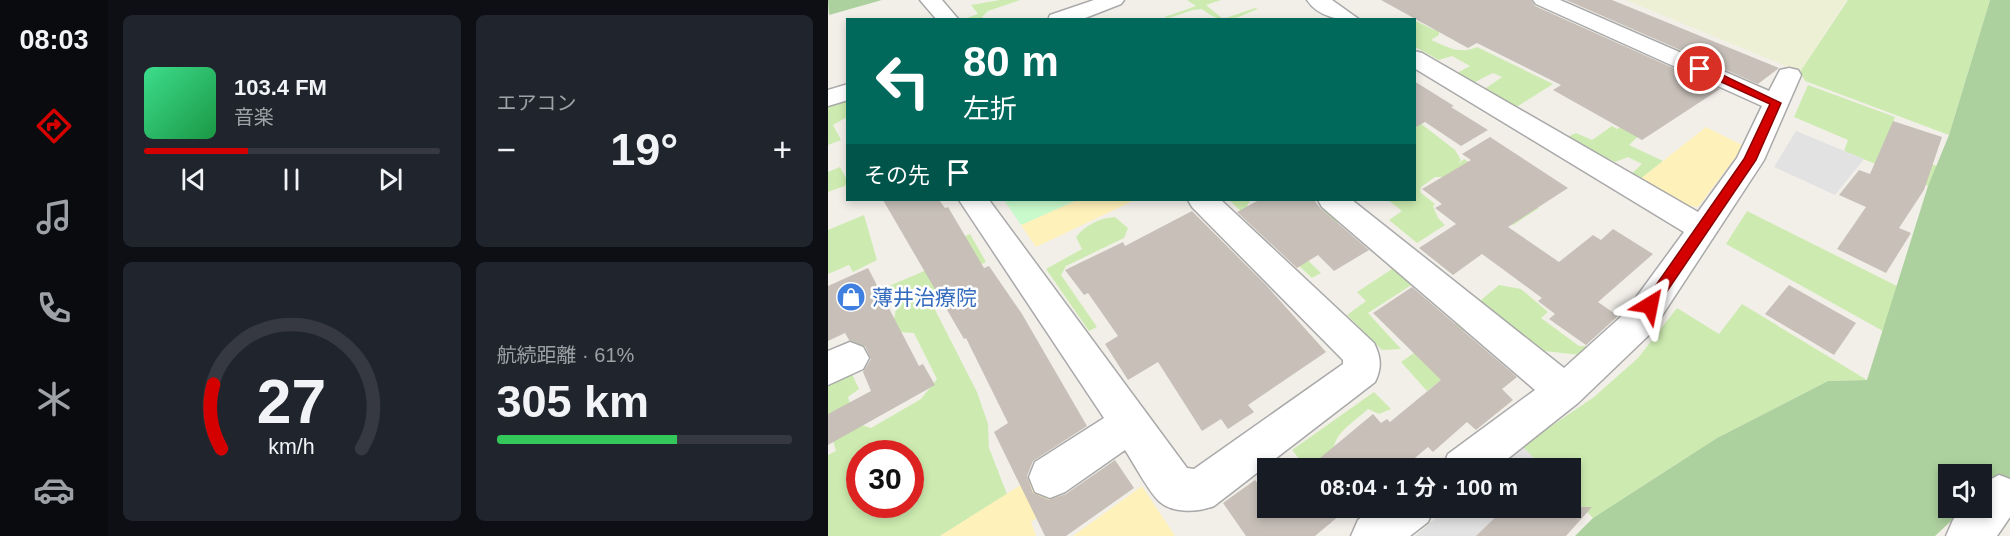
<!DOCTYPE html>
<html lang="ja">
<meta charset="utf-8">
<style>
:root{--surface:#171b24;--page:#20242c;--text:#f1f3f6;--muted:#9ea1a6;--line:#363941;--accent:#d40000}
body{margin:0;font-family:Arial,"Noto Sans JP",sans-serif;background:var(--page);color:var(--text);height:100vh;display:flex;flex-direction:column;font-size:22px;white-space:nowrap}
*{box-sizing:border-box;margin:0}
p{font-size:20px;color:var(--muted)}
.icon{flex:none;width:33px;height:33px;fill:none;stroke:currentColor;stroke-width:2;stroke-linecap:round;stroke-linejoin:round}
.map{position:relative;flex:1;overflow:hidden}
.sheet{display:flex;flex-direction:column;gap:15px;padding:15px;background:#0d0f14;width:720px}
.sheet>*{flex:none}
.hud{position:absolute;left:18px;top:18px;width:570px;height:183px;border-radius:0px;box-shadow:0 3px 9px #0003;background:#00695c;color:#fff;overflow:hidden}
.fabs{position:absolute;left:1110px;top:464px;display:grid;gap:12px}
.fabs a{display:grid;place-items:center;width:54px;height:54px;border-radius:0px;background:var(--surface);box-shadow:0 3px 9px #0003;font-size:30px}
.speed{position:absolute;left:18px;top:440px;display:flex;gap:12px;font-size:30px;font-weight:700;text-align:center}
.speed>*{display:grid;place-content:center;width:78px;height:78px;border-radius:50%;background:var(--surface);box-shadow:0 3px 9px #0003;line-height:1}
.speed .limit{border:9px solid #d22;background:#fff;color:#111}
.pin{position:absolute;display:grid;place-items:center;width:51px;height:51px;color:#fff;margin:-26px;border:3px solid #fff;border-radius:50%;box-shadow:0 2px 6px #0007}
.me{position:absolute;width:66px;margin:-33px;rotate:35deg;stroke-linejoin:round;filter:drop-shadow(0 0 4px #0008)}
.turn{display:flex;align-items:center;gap:21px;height:126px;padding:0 18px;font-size:27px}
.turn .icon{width:78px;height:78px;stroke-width:2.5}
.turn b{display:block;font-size:42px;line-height:51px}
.then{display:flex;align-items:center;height:57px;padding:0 18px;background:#0003;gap:12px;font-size:22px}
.big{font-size:45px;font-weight:700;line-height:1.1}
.sheet .widget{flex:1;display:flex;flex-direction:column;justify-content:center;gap:9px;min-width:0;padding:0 21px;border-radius:9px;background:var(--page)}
.sheet .dial{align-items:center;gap:0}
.dial svg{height:156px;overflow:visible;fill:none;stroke:var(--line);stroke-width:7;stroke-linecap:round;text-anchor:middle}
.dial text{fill:var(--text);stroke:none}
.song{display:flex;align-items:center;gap:18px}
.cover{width:72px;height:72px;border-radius:9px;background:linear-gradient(135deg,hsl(150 70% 55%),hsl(140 70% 35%))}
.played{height:6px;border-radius:3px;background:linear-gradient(90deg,var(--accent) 35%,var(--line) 35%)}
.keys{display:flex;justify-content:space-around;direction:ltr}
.heat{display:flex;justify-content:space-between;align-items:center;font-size:33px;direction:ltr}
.charge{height:9px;border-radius:4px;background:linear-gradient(90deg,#34c759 61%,var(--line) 0)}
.sheet .tiles{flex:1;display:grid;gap:15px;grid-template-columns:repeat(2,1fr)}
.trip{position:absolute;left:429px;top:458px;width:324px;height:60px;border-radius:0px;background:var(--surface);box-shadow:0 3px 9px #0003;font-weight:700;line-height:60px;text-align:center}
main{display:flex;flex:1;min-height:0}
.tabs{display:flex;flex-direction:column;width:108px;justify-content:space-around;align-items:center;background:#090b0e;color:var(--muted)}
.tabs .icon{width:42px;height:42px}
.tabs .current{color:var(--accent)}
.tabs b{font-size:27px;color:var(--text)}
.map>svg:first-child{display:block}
.farmland{fill:#eef0d5}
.grass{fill:#cdebb0;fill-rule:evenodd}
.forest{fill:#add19e}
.sand{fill:#fff1ba}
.park{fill:#c8facc}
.parking{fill:#e2e2e2}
.building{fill:#c7bfb8}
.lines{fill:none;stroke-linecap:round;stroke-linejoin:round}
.minor-casing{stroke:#a9a9a9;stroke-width:3}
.minor{fill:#fff;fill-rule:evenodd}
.route{fill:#d40000;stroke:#8a0000;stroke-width:1.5}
.labels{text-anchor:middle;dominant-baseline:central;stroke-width:5;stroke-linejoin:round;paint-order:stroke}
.shop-label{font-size:21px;fill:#366cbe;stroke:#fff;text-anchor:start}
</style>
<main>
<nav class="tabs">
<b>08:03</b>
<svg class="icon current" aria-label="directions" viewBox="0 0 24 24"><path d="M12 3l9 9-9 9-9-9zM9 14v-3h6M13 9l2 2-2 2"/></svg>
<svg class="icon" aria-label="music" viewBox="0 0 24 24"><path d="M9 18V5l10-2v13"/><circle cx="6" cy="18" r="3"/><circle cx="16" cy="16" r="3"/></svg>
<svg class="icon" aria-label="phone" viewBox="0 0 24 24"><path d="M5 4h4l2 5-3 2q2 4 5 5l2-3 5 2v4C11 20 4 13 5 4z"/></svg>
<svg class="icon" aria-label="climate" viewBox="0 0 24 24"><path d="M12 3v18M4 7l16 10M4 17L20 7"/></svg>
<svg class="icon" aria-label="car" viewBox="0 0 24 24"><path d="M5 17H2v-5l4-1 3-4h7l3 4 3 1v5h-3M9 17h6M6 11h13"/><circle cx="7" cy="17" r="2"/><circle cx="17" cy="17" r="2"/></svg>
</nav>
<section class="sheet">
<div class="tiles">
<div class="widget">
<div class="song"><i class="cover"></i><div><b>103.4 FM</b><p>音楽</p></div></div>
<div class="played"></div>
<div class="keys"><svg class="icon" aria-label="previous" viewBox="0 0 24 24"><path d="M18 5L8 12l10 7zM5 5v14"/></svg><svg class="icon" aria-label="pause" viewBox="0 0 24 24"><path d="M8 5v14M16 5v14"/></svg><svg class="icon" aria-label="next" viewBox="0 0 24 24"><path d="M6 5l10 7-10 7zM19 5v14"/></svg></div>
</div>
<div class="widget"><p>エアコン</p>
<div class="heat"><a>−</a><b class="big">19°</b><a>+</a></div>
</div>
<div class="widget dial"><svg viewBox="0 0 100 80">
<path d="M14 69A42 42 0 1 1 86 69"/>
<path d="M14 69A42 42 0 0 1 10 36" stroke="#d40000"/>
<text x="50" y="56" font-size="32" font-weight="700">27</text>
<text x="50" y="72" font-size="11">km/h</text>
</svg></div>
<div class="widget"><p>航続距離 · 61%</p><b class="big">305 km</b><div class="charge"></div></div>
</div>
</section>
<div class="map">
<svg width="1182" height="536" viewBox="0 0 1182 536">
<rect width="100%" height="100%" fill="#f2efe9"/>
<path class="farmland" d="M798,0h221l-47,72z"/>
<path class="grass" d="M172,0h20l-32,11 -6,6 3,2h-21l14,-5 -7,-9z
M359,0h34l-15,5 17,14 32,-11 3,1c-26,10 -33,18 -56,0l-9,1 -27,9 -1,-2 31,-11z
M1020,0h142l-41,135 -144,-54 -5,-9z
M646,10l-9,9 -26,13v3l-8,5c17,7 28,15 46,7l76,37 -38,24 -32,-18 19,-13 -9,-4 -20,10 -16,-10 13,-7 -18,-10 -13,4 -24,-13 -1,-27 20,10z
M980,85l87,32 -12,30 54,19 -9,20 -84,-35 4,-11 -54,-23z
M19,98v19l-14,8 8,15 -13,5v-40z
M587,119l40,31 6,10 -3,4 6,-5 75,49 -26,17 -70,-48h-8l-14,10 -1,5 15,12 -2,2 5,12 7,7 -28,18 -28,-23 13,-9 -14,-11h26z
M805,122l12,8 -16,15 34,16 -24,19 -8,-6 11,-10 -14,-7 -13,5 -50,-24 11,-5 16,7 20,-14 5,3z
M12,167l7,13v5l-19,7v-20z
M401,200h22l-4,5 31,28 47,-24 15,13 -46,25 27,26 -9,5z
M919,211l150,75 -14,45 -157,-87z
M36,215l13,45 -24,12 -4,-7 -21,9v-44z
M287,217l13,11 -4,10 -58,28 -5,9 36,52 -8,4 -43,-62 36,-20 -6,-12c9,-12 24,-19 39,-20z
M142,234l16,28 -45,21 -12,15 48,94 11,32 1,24 18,46 -67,42h-112v-81l8,-4 -8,-29v-44l21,-10 10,21 -11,8 8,26 15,5 50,-29 16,-20 -23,-46 -15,-1 -68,28 -3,-7 66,-34 3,-15 -8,-18 40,-17 7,-20zM32,453h50v51h-50z
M567,267l18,17 -45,29 33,36 -19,1 -35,-35 19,-14 -9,-9z
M671,285l22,4 27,23 -7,6 38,28h11v10l-46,-5 -64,-50z
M914,304l125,76 -39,1 -111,57 -124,80 -22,-22 -1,-28h-27l-21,-22 72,-49 44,-39 39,-50 42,26z
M630,322l8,6 -34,28 17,18 -22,17 -26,-29z
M546,392l17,17 -12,5 -11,-5c-22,20 -40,26 -34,59h-27l-15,-18z"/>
<path class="forest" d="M0,0h54l-53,15z
M1162,0h20v498l-20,-13 -8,8v-19h-34v33h18l-31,29h-360l18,-18 124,-80 111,-57 39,-1 61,-194 21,-51z"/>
<path class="sand" d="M878,127l38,19 -46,61 -14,-2 -45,-25z
M249,200h58l-99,47 -15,-22z
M218,469l16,31 -31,22 5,14h-96z
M314,486l33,50h-102z"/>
<path class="park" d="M176,200h-1h74l-56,25z"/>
<path class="parking" d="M968,131l68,28 -29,36 -61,-28z
M694,446l21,22h-47z
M621,507h58l-30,29h-62z"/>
<path class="building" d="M553,0h150l4,6 185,83 -78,51 -89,-50 8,-5 -84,-42 -9,5z
M738,0h46l167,68 -21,16z
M586,81l40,25 -3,1 37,23 -27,16 -36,-24 -11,6z
M1065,121l49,16 -18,53 -25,38 12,5 -25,40 -49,-24 29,-42 -27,-12 20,-25 11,4z
M662,137l78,51 -60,39 51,35 34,-27 8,5 12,-11 40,25 -55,48 20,14 -32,29 -37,-26 6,-5 -17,-13 4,-3 -60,-44 -29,21 -34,-27 37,-24 -21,-16 7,-4 -20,-15 49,-29 -9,-6z
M55,200h56l6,8 3,-1 36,61 5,-2 33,48 65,112 -54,35 -6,15 6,17 16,7 17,-6 49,-34 19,28 -68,48h-21l-51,-104 14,-9 -42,-85 -2,1z
M431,200h55l7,9 48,41 -35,21 -16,-16 -21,13 -60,-56z
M364,211l74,74 60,67 -78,53 6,7 -26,17 -7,-10 -19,12 -44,-69 -30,18 -23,-36 13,-8 -30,-43 -4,2 -19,-25 58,-28 2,4z
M40,268l51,98 4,-2 12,21 -107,60v-31l43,-23 -8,-19 8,-13 -6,-13 -16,-6 -4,-7 -17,8v-55z
M961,285l67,38 -22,32 -69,-41z
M584,287l105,90 -15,12 11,11 -37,30 -9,-8 -34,30 -5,-5 -25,21h-95l65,-54 8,9 6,-4 3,3 51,-42 -68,-67z
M440,479v28h91l-9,8 -4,-5 -31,26h-69l-23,-33 32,-23 4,5z
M678,507h86l-26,29h-90z"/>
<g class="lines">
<g class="minor-casing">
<path id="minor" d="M92,0h22l17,20h-22z
M266,0h30l-3,4 -41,16h-32l2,-5z
M479,0h25l28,20c-20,0 -41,-2 -53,-20z
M705,0h27l209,91 11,-21 9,-2 9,2 3,5 -37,85 -114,174 -72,69 -82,65h-54l6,-14 87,-64 -213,-183 -4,-7h34l212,168 60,-54 60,-82 -270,-164v-17l8,2 276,159 39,-54 25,-52 -226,-102z
M20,84v16l-20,6v-16z
M131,200h30l198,268 7,1 149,-105v-4l-151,-153 -4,-7h33l153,143c7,14 8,25 1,39l-161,124c-15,6 -40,8 -54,-4 -10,-8 -27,-40 -35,-52l-60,42 -15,6 -15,-6 -6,-15 6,-15 69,-44z
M22,342l13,5 6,11 -6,11 -35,16v-34z
M1171,475l11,4v38l-13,19h-51l7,-16 10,-13h19v-23z
M547,507h59l-6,15 -18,14h-59l7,-16z"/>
</g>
<use href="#minor" class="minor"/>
</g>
<path class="route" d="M869,66h7l77,37 -25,57 -101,149h-10l-2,-4 2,-4 99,-142 26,-55 -73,-33z"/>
<defs>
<g id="shop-disc" transform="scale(1.5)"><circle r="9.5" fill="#3f7fe0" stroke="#fff"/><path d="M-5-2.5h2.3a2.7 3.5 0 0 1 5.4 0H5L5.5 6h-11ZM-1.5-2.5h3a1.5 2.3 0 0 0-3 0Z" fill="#fff"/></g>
</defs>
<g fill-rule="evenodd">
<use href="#shop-disc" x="23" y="297"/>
</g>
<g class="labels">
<g class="shop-label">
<text x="44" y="297">薄井治療院</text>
</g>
</g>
</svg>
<div class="fabs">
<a><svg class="icon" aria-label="sound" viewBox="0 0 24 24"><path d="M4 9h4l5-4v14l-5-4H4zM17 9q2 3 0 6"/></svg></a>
</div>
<div class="speed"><div class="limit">30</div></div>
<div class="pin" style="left:872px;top:69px;background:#d93025"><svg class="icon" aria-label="arrive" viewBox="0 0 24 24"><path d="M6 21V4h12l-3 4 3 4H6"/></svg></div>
<svg class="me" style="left:822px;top:305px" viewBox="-20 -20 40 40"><path d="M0-17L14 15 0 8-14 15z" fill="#d40000" stroke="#fff" stroke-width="4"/></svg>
<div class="trip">08:04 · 1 分 · 100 m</div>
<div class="hud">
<div class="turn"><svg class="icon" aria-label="left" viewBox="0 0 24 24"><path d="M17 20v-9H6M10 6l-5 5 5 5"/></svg><div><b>80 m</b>左折</div></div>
<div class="then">その先<svg class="icon" aria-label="arrive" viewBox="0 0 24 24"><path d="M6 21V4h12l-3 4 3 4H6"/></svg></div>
</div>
</div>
</main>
